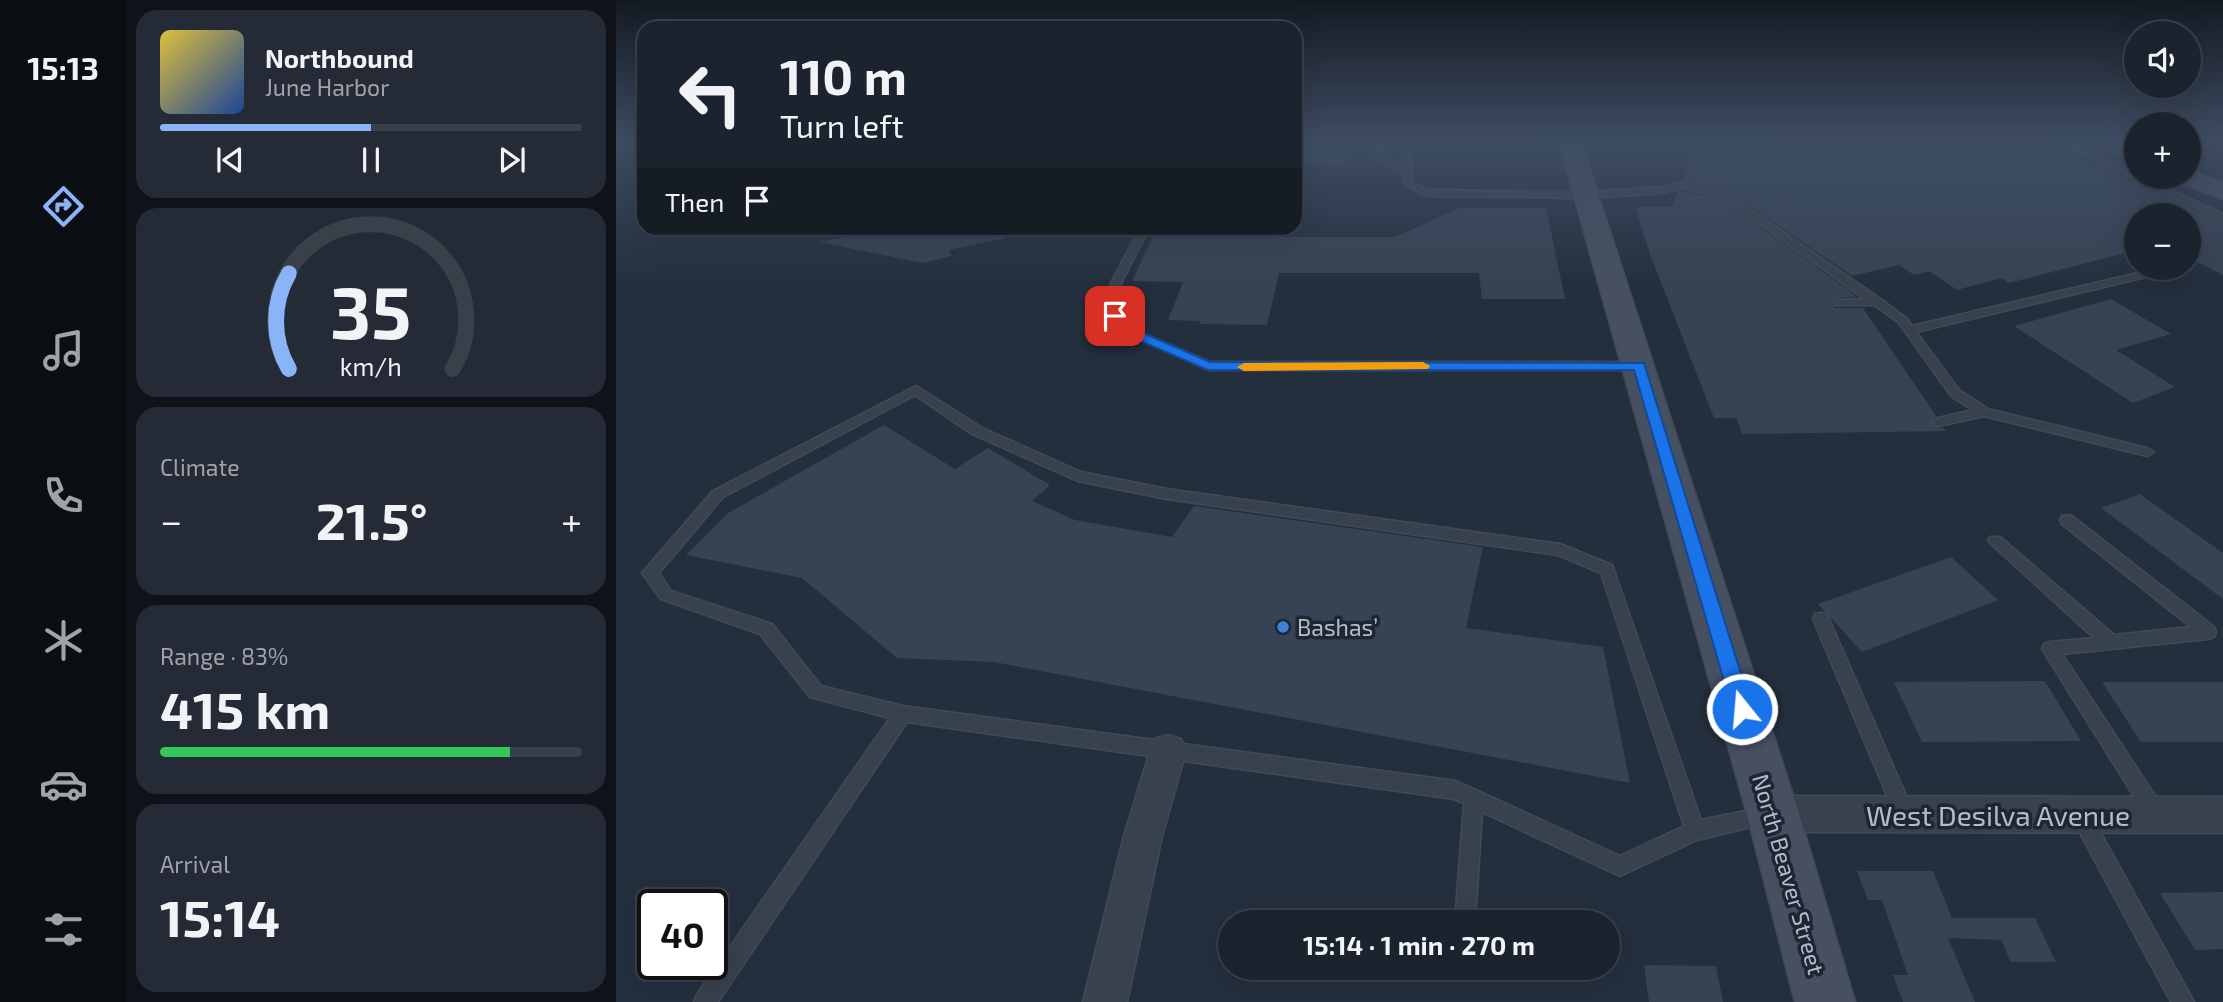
<!DOCTYPE html>
<meta charset="utf-8">
<style>
:root{--surface:#1b232e;--page:#242b36;--text:#f1f3f6;--muted:#a0a4aa;--line:#39404a;--accent:#8ab4f8}
body{margin:0;font-family:"Exo 2",sans-serif;background:var(--page);color:var(--text);height:100vh;display:flex;flex-direction:column;font-size:26px;white-space:nowrap}
*{box-sizing:border-box;margin:0}
p{font-size:23px;color:var(--muted)}
.icon{flex:none;width:38px;height:38px;fill:none;stroke:currentColor;stroke-width:2;stroke-linecap:round;stroke-linejoin:round}
.map{position:relative;flex:1;overflow:hidden}
.details{display:flex;flex-direction:column;gap:10px;padding:10px;background:#0f1319;width:490px}
.details>*{flex:none}
.hud{position:absolute;left:21px;top:21px;width:665px;height:214px;border-radius:21px;box-shadow:0 7px 28px #0002,0 0 0 2px var(--line);background:#1b232e;color:var(--text);overflow:hidden}
.fabs{position:absolute;left:1508px;top:21px;display:grid;gap:14px}
.fabs a{display:grid;place-items:center;width:77px;height:77px;border-radius:50%;background:var(--surface);box-shadow:0 7px 28px #0002,0 0 0 2px var(--line);font-size:35px}
.speed{position:absolute;left:21px;top:889px;display:flex;gap:14px;font-size:35px;font-weight:700;text-align:center}
.speed>*{display:grid;place-content:center;width:91px;height:91px;border-radius:50%;background:var(--surface);box-shadow:0 7px 28px #0002,0 0 0 2px var(--line);line-height:1}
.speed .limit{border:4px solid #111;border-radius:10px;background:#fff;color:#111}
.pin{position:absolute;display:grid;place-items:center;width:60px;height:60px;color:#fff;margin:-30px;border-radius:14px;box-shadow:0 4px 10px #0006}
.me{position:absolute;width:77px;margin:-38px;rotate:343deg;stroke-linejoin:round;filter:drop-shadow(0 0 5px #0008)}
.turn{display:flex;align-items:center;gap:24px;height:147px;padding:0 28px;font-size:32px}
.turn .icon{width:91px;height:91px;stroke-width:2.5}
.turn b{display:block;font-size:49px;line-height:60px}
.then{display:flex;align-items:center;height:66px;padding:0 28px;background:#0003;gap:14px;font-size:26px}
.big{font-size:52px;font-weight:700;line-height:1.1}
.details .widget{flex:1;display:flex;flex-direction:column;justify-content:center;gap:10px;min-width:0;padding:0 24px;border-radius:21px;background:var(--page)}
.details .dial{align-items:center;gap:0}
.dial svg{height:182px;overflow:visible;fill:none;stroke:var(--line);stroke-width:7;stroke-linecap:round;text-anchor:middle}
.dial text{fill:var(--text);stroke:none}
.song{display:flex;align-items:center;gap:21px}
.cover{width:84px;height:84px;border-radius:10px;background:linear-gradient(135deg,hsl(50 70% 55%),hsl(220 70% 35%))}
.played{height:7px;border-radius:4px;background:linear-gradient(90deg,var(--accent) 50%,var(--line) 50%)}
.keys{display:flex;justify-content:space-around;direction:ltr}
.heat{display:flex;justify-content:space-between;align-items:center;font-size:38px;direction:ltr}
.charge{height:10px;border-radius:5px;background:linear-gradient(90deg,#34c759 83%,var(--line) 0)}
.trip{position:absolute;left:602px;top:910px;width:402px;height:70px;border-radius:35px;background:var(--surface);box-shadow:0 7px 28px #0002,0 0 0 2px var(--line);font-weight:700;line-height:70px;text-align:center}
main{display:flex;flex:1;min-height:0}
.tabs{display:flex;flex-direction:column;width:126px;justify-content:space-around;align-items:center;background:#0b0e12;color:var(--muted)}
.tabs .icon{width:49px;height:49px}
.tabs .current{color:var(--accent)}
.tabs b{font-size:32px;color:var(--text)}
.map>svg:first-child{display:block}
.building{fill:#364354}
.lines{fill:none;stroke-linecap:round;stroke-linejoin:round}
.lane-casing{stroke:#414a57;stroke-width:3}
.street-casing{stroke:#414a57;stroke-width:3}
.secondary-casing{stroke:#414a57;stroke-width:3}
.lane{fill:#38414e;fill-rule:evenodd}
.street{fill:#38414e;fill-rule:evenodd}
.secondary{fill:#465061;fill-rule:evenodd}
.route{fill:#1a73e8;stroke:#114b97;stroke-width:2}
.slow{fill:#f59e0b}
.shop-dot{fill:#3f7fe0;stroke:#1d2633;stroke-width:2.5}
.labels{text-anchor:middle;dominant-baseline:central;stroke-width:7;stroke-linejoin:round;paint-order:stroke}
.poi-label{font-size:23px;fill:#b4bcc9;stroke:#1d2633;text-anchor:start}
.street-label{font-size:23px;fill:#b4bcc9;stroke:#1d2633}
.near-street-label{font-size:28px;fill:#b4bcc9;stroke:#1d2633}
</style>
<main>
<nav class="tabs">
<b>15:13</b>
<svg class="icon current" aria-label="directions" viewBox="0 0 24 24"><path d="M12 3l9 9-9 9-9-9zM9 14v-3h6M13 9l2 2-2 2"/></svg>
<svg class="icon" aria-label="music" viewBox="0 0 24 24"><path d="M9 18V5l10-2v13"/><circle cx="6" cy="18" r="3"/><circle cx="16" cy="16" r="3"/></svg>
<svg class="icon" aria-label="phone" viewBox="0 0 24 24"><path d="M5 4h4l2 5-3 2q2 4 5 5l2-3 5 2v4C11 20 4 13 5 4z"/></svg>
<svg class="icon" aria-label="climate" viewBox="0 0 24 24"><path d="M12 3v18M4 7l16 10M4 17L20 7"/></svg>
<svg class="icon" aria-label="car" viewBox="0 0 24 24"><path d="M5 17H2v-5l4-1 3-4h7l3 4 3 1v5h-3M9 17h6M6 11h13"/><circle cx="7" cy="17" r="2"/><circle cx="17" cy="17" r="2"/></svg>
<svg class="icon" aria-label="filters" viewBox="0 0 24 24"><path d="M4 7h16M4 17h16"/><circle cx="9" cy="7" r="2"/><circle cx="15" cy="17" r="2"/></svg>
</nav>
<section class="details">
<div class="widget">
<div class="song"><i class="cover"></i><div><b>Northbound</b><p>June Harbor</p></div></div>
<div class="played"></div>
<div class="keys"><svg class="icon" aria-label="previous" viewBox="0 0 24 24"><path d="M18 5L8 12l10 7zM5 5v14"/></svg><svg class="icon" aria-label="pause" viewBox="0 0 24 24"><path d="M8 5v14M16 5v14"/></svg><svg class="icon" aria-label="next" viewBox="0 0 24 24"><path d="M6 5l10 7-10 7zM19 5v14"/></svg></div>
</div>
<div class="widget dial"><svg viewBox="0 0 100 80">
<path d="M14 69A42 42 0 1 1 86 69"/>
<path d="M14 69A42 42 0 0 1 14 27" stroke="#8ab4f8"/>
<text x="50" y="56" font-size="32" font-weight="700">35</text>
<text x="50" y="72" font-size="11">km/h</text>
</svg></div>
<div class="widget"><p>Climate</p>
<div class="heat"><a>−</a><b class="big">21.5°</b><a>+</a></div>
</div>
<div class="widget"><p>Range · 83%</p><b class="big">415 km</b><div class="charge"></div></div>
<div class="widget"><p>Arrival</p><b class="big">15:14</b></div>
</section>
<div class="map">
<svg width="1607" height="1002" viewBox="0 0 1607 1002">
<rect width="100%" height="100%" fill="#242f3e"/>
<path class="building" d="M1083,142h309l11,5 7,-5h30l7,6 1,4 28,14 5,-2 126,59v52l-34,-17v-43h-52v35l-128,33 -8,-5 -44,12 -28,-19 -15,4 -15,-10 -47,11 -126,-86 -43,-10z
M679,143h53l-4,22h-49z
M1066,191l39,8 133,95 2,3 -18,1 -6,6 3,4h28l73,108 -4,2v8l11,2 3,3 -204,3 -6,-16h-22l-63,-161 -16,-50h36l7,-15z
M843,208h87l19,91h-83l-3,-26h-200l-12,52 -67,-1 1,-3 -33,-1 15,-38 -51,-1 25,-53h124l-2,9h116z
M274,228h114l2,10 -57,12 2,6 -28,7 -104,-21z
M1495,299l60,35 -55,16 59,37 -42,16 -119,-77z
M268,425l71,44 33,-21 62,37 -18,16 43,19 97,17 22,-31 289,41 -17,81 137,19 27,136 -636,-121 -97,-4 -95,-80 -116,-23 42,-42z
M1524,494l83,59v46l-122,-91z
M1335,557l47,43 -136,52 -44,-48z
M1429,681l36,60 -159,1 -28,-60z
M1486,682h121v60h-82z
M1241,871h76l19,47h83l21,44h-45l-10,-22 -53,-2 27,64h-72l-10,-27h15l-26,-75h-14z
M1607,892v57l-28,1 -35,-57z
M1028,965l72,1 7,36h-74z"/>
<g class="lines">
<g class="lane-casing">
<path id="lane" d="M770,142h13l-16,7 -4,6 24,11 1,-24h8l-1,40 17,8 160,2 73,-5 21,-5 43,10 157,108 24,18 6,8 247,-58h17l-5,3 -255,61 43,58 29,19 159,39 7,4 -7,4 -163,-40 -45,10 -5,-1 -1,-3 1,-3 39,-9 -22,-14 -53,-74 -24,-17h-39l-1,-2 5,-3 26,-1 -143,-102 -40,-9 -21,5 -73,5 -162,-2 -22,-11 -1,-13 -32,-14 -1,-2 7,-11z
M1394,142h14l-4,2z
M1442,142h11l68,32v3h6l80,37v7z
M524,228h9l-28,55v31l16,17 73,31h428l6,4 -6,4h-430l-79,-35 -20,-20 2,-32z
M300,386l66,42 99,44 86,17 393,55 52,21 89,255 64,-13 7,3 3,6 -3,6 -75,18 -77,36 -138,-64 -7,110h-20l9,-119 -10,-4 -547,-77 -189,280h-24l3,-8 193,-276 -80,-21 -50,-63 -99,-35 -19,-26 71,-82zM299,395l57,39 106,47 89,18 391,56 43,18 83,253 -64,30 -164,-75 -553,-75 -82,-20 -49,-62 -101,-33 -12,-18 64,-76z
M1451,515l5,1 142,111 2,5 -2,5 -6,2 -146,15 99,151 2,6 -2,6 -7,3 -7,-3 -105,-168 2,-5 6,-2 44,-4 -106,-97 2,-4h10l114,98 77,-8 -129,-103 -2,-4 2,-4z
M1205,613l6,1 2,5 82,188 2,6 -2,6 -7,3 -7,-3 -84,-200 2,-5z
M1465,807l7,3 106,192h-23l-97,-180 -3,-6 3,-6z"/>
</g>
<g class="street-casing">
<path id="street" d="M552,735l13,4 5,12 -24,85 -35,166h-44l41,-166 26,-85 5,-12z
M1157,796l450,1v36l-450,-1 -13,-5 -6,-13 6,-13z"/>
</g>
<g class="secondary-casing">
<path id="secondary" d="M943,142h22l218,672 56,188h-60l-48,-188z
M1483,142h31l7,3v16l-35,-14z
M1573,170l34,13v16l-44,-17 -3,-5h13z"/>
</g>
<use href="#lane" class="lane"/>
<use href="#street" class="street"/>
<use href="#secondary" class="secondary"/>
</g>
<linearGradient id="sky" x2="0" y2="1"><stop stop-color="#141a22"/><stop offset="0.5" stop-color="#3f4d63"/><stop offset="1" stop-color="#3f4d63" stop-opacity="0"/></linearGradient>
<rect width="1607" height="283" fill="url(#sky)"/>
<path class="route" d="M494,313h9l19,18 72,31 434,1 108,346 -3,6 -7,2 -7,-2 -3,-6 -98,-339h-426l-79,-34 -19,-18z"/>
<path class="slow" d="M807,362l7,4 -2,3 -184,2 -7,-4 7,-4z"/>
<circle class="shop-dot" cx="667" cy="627" r="7"/>
<g class="labels">
<g class="poi-label">
<text x="681" y="627">Bashas’</text>
</g>
<g class="street-label">
<text transform="translate(1173 874) rotate(74)">North Beaver Street</text>
</g>
<g class="near-street-label">
<text x="1382" y="815">West Desilva Avenue</text>
</g>
</g>
</svg>
<div class="fabs">
<a><svg class="icon" aria-label="sound" viewBox="0 0 24 24"><path d="M4 9h4l5-4v14l-5-4H4zM17 9q2 3 0 6"/></svg></a>
<a>+</a>
<a>−</a>
</div>
<div class="speed"><div class="limit">40</div></div>
<div class="pin" style="left:499px;top:316px;background:#d93025"><svg class="icon" aria-label="arrive" viewBox="0 0 24 24"><path d="M6 21V4h12l-3 4 3 4H6"/></svg></div>
<svg class="me" style="left:1126px;top:709px" viewBox="-20 -20 40 40"><circle r="17" fill="#1a73e8" stroke="#fff" stroke-width="3"/><path d="M0-11L8 9 0 5-8 9z" fill="#fff"/></svg>
<div class="trip">15:14 · 1 min · 270 m</div>
<div class="hud">
<div class="turn"><svg class="icon" aria-label="left" viewBox="0 0 24 24"><path d="M17 20v-9H6M10 6l-5 5 5 5"/></svg><div><b>110 m</b>Turn left</div></div>
<div class="then">Then<svg class="icon" aria-label="arrive" viewBox="0 0 24 24"><path d="M6 21V4h12l-3 4 3 4H6"/></svg></div>
</div>
</div>
</main>
